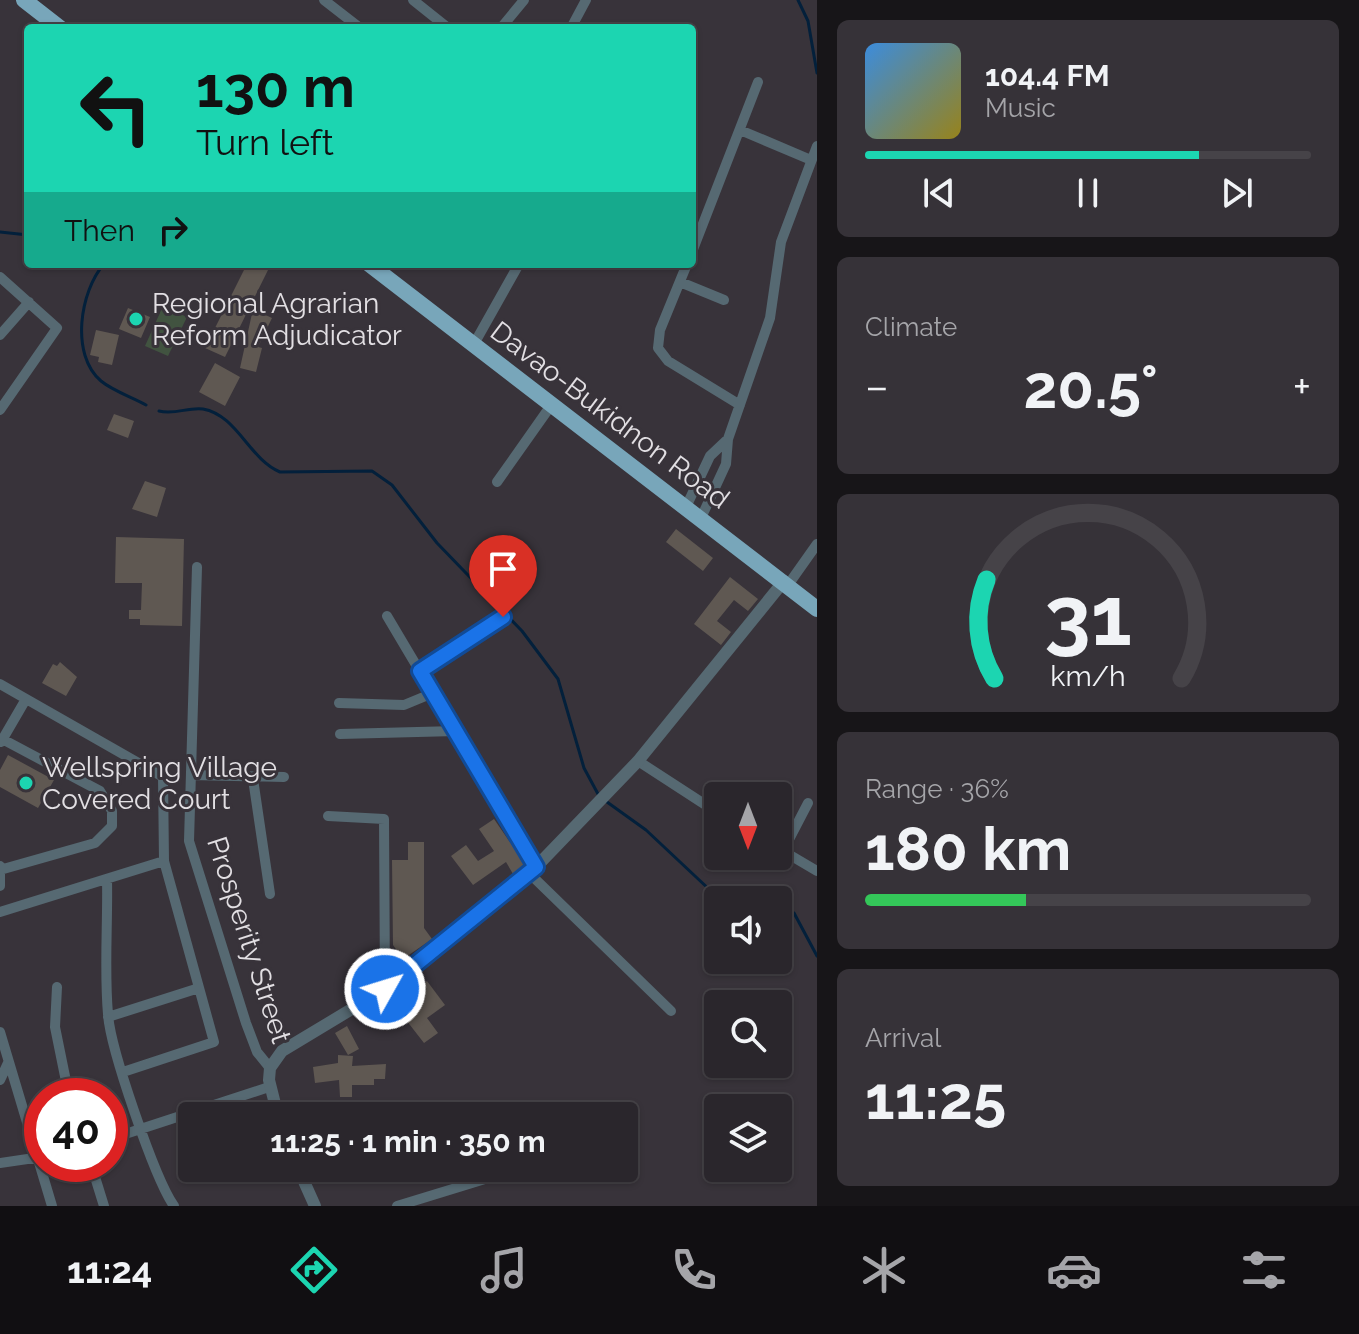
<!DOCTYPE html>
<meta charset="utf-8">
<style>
:root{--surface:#2a262c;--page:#363238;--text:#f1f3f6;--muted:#a5a5a9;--line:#464348;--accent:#1cd5b1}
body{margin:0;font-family:Raleway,sans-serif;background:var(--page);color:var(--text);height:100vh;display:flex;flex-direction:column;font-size:30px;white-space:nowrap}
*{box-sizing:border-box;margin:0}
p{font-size:26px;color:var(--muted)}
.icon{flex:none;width:44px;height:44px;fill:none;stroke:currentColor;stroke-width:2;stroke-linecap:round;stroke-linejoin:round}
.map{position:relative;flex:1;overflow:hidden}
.side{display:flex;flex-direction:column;gap:20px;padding:20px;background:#171518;width:542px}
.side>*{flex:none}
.top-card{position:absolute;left:24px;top:24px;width:672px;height:244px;border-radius:8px;box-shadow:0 2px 6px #0004,0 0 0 2px var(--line);background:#1cd5b1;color:#111;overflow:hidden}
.needle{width:52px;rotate:180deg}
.tools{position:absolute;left:704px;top:782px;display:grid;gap:16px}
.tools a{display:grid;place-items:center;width:88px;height:88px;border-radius:8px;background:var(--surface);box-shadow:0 2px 6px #0004,0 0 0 2px var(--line);font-size:40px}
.speed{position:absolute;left:24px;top:1078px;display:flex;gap:16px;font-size:40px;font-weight:700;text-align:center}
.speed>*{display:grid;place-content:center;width:104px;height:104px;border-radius:50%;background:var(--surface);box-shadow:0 2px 6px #0004,0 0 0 2px var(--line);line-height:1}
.speed .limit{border:12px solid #d22;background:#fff;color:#111}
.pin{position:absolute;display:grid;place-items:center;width:68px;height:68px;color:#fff;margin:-82px -34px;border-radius:50% 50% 50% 0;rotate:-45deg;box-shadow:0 0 8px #0007}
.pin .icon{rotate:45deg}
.me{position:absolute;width:88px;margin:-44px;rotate:51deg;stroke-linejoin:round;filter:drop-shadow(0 0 6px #0008)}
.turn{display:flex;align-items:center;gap:28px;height:168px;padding:0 40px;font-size:36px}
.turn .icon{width:104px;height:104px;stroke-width:2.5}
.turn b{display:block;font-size:56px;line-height:68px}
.then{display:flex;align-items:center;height:76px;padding:0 40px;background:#0003;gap:16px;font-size:30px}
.big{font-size:60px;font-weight:700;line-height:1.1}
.side .widget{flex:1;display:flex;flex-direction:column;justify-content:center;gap:12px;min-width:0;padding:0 28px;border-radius:12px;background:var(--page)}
.side .dial{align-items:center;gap:0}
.dial svg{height:208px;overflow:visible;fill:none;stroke:var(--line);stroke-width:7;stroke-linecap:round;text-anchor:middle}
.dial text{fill:var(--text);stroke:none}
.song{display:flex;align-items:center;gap:24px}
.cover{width:96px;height:96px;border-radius:12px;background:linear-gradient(135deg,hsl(210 70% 55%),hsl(50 70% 35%))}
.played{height:8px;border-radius:4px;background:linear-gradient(90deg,var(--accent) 75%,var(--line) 75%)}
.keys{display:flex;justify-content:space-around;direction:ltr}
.heat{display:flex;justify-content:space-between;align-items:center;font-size:44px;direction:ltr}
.charge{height:12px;border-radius:6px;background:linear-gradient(90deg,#34c759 36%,var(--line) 0)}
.trip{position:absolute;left:178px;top:1102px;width:460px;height:80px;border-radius:8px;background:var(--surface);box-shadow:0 2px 6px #0004,0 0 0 2px var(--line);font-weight:700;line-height:80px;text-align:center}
.dock{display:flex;height:128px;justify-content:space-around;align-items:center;background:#110f12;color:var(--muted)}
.dock .icon{width:56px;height:56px}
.dock .on{color:var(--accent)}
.dock b{font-size:36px;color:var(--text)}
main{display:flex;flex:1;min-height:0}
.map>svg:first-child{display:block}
.green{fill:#415340}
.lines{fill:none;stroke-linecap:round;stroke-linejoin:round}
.stream{stroke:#03203b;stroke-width:3}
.building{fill:#5f5852}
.minor{stroke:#566972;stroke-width:10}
.tertiary{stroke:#566972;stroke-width:12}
.trunk{stroke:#78a6ba;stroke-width:16}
.route-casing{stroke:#114b97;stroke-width:20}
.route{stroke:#1a73e8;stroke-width:14}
.poi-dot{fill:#1cd5b1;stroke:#38333a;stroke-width:3}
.labels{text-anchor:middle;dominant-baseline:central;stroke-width:6;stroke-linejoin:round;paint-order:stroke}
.poi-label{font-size:28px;fill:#e2dfe3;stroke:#38333a;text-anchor:start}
.street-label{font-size:28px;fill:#e2dfe3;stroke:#38333a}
</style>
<main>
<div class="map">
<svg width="817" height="1206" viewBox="0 0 817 1206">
<rect width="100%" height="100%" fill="#38333a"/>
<path class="green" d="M163,306l24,11 -19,39 -23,-10z"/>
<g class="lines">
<path class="stream" d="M798,0l10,21 9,52
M0,232l28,3
M104,264c-24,27 -34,91 -3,117 12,10 31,16 45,24
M159,411c16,4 29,-4 44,-2 34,6 46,50 77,63l92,-1 20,14 45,58 85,88 36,48 26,89 14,26
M607,802l39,28 66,62 14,8
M778,903l16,10 23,43"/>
</g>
<path class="building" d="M247,264h24l-46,93 -20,-9z
M128,308l22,9 -9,21 -22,-9z
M253,309l19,9 -14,29 4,1 -6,24 -16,-4z
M96,330l23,5 -7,30 -14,-3 1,-5 -9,-2z
M215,363l25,14 -15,29 -26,-14z
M114,414l20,7 -6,17 -21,-8z
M145,481l21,7 -9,29 -25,-8z
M676,529l37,29 -10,13 -37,-29z
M116,537l68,2 -2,87 -42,-1v-6h-11v-9h12l1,-27h-27z
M730,577l28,22 -10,12 -14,-11 -17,21 14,11 -10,13 -27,-21z
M60,662l17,15 -11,19 -24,-13 11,-19 4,2z
M8,755l46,25 -16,28 -38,-21v-17z
M494,819l31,45 -12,10 -7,-12 -33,23 -22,-29 15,-11 12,16 16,-10 -15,-22z
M408,842h16v86l8,11 -29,20 -10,-14 -1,-85h16z
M427,981l18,24 -18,13 11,15 -14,10 -32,-41 10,-8 10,12 12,-9 -7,-9z
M347,1026l12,23 -11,6 -13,-22z
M338,1055l15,1 -1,10 34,-2 -1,15h-11v6h-22v12h-12l-1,-17 -24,3 -2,-16 25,-4z"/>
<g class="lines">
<path class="minor" d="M324,0l36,28
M413,0l35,28
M501,28l23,-28
M571,28l15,-28
M740,130l71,30
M692,252l66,-170
M687,264l-27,66 -2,18 10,13 72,44
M0,277l57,51 -57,82
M680,282l44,18
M0,335l29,-33
M474,344l45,-80
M497,482l55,-78
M686,507l24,-51 18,-17
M701,518l25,-54 2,-25 42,-121 11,-76 36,-96
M197,567l-8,274 57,182 11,29 13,16
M788,585l29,-41
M387,616l149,251
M420,671l83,-54
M0,684l163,93 1,84 50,181 -91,30
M339,703l65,2 29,-12
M340,734l116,-3
M1,742l25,-43
M638,761l80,52
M191,775l93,2
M253,779l17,115
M328,816l56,3 1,170
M778,848l39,23
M783,851l25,-48
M0,866v20
M0,870l95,-27 17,-17v-15l-12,-20 -98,-52
M529,873l142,138
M107,879c1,44 -3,91 1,135 2,34 47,165 66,192
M0,912l164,-51
M57,987l-2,40 14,69
M108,1017l91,-29
M0,1032l52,174
M0,1080l8,-17
M110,1139l159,-52
M0,1163l41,-6
M91,1164l13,42
M397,1206l124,-38"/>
<path class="tertiary" d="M278,1116l-9,-36 1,-12 12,-17 103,-62 151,-122 102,-106 146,-180
M298,1168l17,38"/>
<path class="trunk" d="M24,0l36,28
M369,264l448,345"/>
</g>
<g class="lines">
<g class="route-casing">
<path id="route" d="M385,989l151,-122 -116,-196 83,-54"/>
</g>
<use href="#route" class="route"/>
</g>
<g class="poi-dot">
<circle cx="136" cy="319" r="8"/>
<circle cx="26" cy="783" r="8"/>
</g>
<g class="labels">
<g class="poi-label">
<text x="152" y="303">Regional Agrarian<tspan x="152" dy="32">Reform Adjudicator</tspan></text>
<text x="42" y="767">Wellspring Village<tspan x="42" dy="32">Covered Court</tspan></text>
</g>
<g class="street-label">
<text transform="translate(610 415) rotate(37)">Davao-Bukidnon Road</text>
<text transform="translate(249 940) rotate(72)">Prosperity Street</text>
</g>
</g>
</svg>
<div class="tools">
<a><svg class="needle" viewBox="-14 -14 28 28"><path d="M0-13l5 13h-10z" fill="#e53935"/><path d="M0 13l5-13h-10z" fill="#a5a5a9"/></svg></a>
<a><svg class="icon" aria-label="sound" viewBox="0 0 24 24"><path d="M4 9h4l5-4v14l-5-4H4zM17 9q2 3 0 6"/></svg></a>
<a><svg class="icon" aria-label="search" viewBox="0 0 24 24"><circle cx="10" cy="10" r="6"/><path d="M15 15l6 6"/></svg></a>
<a><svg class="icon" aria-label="layers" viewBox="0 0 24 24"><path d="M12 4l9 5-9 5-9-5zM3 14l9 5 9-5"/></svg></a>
</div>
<div class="speed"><div class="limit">40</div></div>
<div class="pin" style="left:503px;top:617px;background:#d93025"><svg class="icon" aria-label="arrive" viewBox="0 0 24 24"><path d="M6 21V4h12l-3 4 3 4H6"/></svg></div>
<svg class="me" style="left:385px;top:989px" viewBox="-20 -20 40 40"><circle r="17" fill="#1a73e8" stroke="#fff" stroke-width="3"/><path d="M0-11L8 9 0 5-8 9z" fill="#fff"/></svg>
<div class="trip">11:25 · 1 min · 350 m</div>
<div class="top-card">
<div class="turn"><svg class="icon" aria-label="left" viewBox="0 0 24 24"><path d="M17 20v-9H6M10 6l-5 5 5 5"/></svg><div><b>130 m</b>Turn left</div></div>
<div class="then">Then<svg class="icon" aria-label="right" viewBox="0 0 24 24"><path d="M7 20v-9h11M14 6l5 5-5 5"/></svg></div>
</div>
</div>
<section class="side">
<div class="widget">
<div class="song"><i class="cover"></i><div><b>104.4 FM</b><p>Music</p></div></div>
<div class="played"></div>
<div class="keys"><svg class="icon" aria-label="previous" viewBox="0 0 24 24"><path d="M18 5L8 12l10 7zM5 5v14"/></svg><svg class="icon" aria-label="pause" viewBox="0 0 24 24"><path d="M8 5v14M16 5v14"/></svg><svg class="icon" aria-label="next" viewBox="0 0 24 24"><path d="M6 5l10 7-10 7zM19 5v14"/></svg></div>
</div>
<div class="widget"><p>Climate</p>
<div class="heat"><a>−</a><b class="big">20.5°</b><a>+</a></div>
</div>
<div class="widget dial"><svg viewBox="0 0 100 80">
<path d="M14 69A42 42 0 1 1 86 69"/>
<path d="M14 69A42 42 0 0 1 11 31" stroke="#1cd5b1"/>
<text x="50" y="56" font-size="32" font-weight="700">31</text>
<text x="50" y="72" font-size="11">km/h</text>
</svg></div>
<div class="widget"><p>Range · 36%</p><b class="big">180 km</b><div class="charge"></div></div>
<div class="widget"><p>Arrival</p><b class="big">11:25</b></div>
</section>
</main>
<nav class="dock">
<b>11:24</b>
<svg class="icon on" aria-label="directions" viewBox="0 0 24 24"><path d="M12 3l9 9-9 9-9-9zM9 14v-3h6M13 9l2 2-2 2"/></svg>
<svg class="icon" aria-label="music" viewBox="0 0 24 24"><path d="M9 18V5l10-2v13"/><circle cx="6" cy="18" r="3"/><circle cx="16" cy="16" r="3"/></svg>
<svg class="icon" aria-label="phone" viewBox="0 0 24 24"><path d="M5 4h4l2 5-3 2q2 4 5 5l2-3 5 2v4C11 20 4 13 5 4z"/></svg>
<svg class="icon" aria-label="climate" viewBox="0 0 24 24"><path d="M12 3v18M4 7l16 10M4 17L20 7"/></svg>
<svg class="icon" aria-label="car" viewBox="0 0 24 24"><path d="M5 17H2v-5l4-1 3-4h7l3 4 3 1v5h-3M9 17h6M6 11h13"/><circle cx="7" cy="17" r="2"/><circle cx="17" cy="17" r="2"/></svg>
<svg class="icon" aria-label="filters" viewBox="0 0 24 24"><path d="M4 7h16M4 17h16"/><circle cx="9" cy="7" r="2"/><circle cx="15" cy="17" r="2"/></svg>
</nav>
